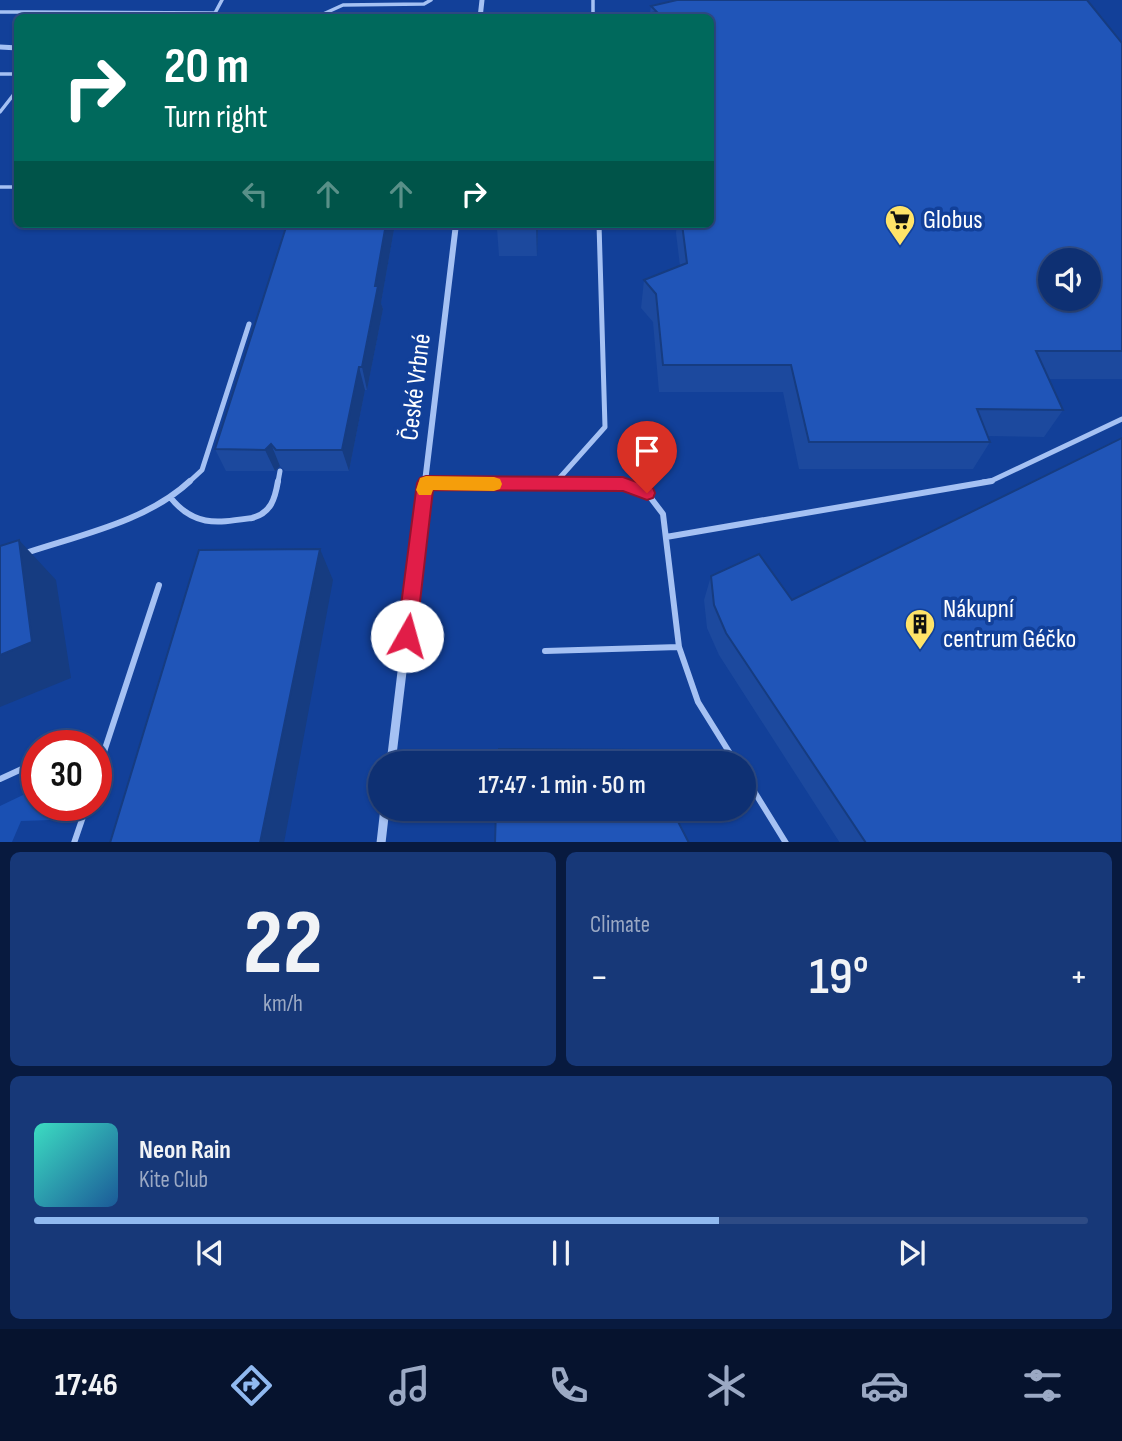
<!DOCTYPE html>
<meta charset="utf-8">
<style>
:root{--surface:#0e3073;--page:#173878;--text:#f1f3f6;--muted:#9ba9c4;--line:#2e4b85;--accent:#90b9f0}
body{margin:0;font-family:"Sofia Sans Condensed",sans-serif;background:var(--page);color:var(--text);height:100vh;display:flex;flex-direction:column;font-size:26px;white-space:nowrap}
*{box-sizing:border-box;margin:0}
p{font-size:23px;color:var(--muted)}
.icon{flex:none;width:38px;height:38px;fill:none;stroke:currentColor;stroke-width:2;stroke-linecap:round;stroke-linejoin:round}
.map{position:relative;height:842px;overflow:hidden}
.sheet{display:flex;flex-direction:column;gap:10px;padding:10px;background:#081a3f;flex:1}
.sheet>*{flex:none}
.hud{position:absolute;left:14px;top:14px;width:700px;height:214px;border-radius:10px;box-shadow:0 2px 5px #0004,0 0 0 2px var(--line);background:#00695c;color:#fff;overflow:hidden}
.controls{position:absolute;left:1038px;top:248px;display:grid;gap:14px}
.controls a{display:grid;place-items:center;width:63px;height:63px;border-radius:50%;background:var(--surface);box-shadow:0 2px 5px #0004,0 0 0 2px var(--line);font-size:35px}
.speed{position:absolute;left:21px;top:730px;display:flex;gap:14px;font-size:35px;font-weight:700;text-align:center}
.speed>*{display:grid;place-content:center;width:91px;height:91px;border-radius:50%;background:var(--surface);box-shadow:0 2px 5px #0004,0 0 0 2px var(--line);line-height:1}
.speed .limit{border:10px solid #d22;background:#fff;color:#111}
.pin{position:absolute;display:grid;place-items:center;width:60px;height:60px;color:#fff;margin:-72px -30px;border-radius:50% 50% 50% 0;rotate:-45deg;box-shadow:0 0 7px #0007}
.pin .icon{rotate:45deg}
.me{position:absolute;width:77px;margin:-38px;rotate:7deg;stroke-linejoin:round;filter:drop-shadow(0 0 5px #0008)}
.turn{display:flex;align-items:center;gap:24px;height:147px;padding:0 35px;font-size:32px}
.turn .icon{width:91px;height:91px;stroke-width:2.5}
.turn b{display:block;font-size:49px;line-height:60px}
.lanes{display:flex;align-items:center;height:66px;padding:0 35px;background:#0003;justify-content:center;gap:35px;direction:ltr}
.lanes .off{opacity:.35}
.big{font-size:52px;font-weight:600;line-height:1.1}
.sheet .widget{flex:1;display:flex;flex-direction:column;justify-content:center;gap:10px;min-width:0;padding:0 24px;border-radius:10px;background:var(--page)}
.sheet .dial{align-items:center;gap:0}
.dial b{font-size:91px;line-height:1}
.song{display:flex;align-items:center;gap:21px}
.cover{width:84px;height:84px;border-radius:10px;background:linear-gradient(135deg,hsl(170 70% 55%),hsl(210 70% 35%))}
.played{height:7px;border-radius:4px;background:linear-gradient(90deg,var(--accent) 65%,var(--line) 65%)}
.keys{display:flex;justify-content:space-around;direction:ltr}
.heat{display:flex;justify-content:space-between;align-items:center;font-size:38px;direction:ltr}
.sheet .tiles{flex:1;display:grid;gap:10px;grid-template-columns:1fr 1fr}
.widget:last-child{grid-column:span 2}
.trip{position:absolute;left:368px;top:751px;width:388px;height:70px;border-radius:35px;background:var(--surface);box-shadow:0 2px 5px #0004,0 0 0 2px var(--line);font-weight:600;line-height:70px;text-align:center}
.menu{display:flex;height:112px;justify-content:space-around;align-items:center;background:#06132e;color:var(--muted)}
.menu .icon{width:49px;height:49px}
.menu .selected{color:var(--accent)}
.menu b{font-size:32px;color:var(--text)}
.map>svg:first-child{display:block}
.green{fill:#1a50b3}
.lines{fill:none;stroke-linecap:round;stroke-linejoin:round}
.path{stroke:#a5c1f3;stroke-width:5;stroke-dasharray:4.5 6;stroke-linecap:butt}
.lane-far2{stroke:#a5c1f3;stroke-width:3.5}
.lane-far1{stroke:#a5c1f3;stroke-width:5}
.lane{stroke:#a5c1f3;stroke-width:6}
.street-far2{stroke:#a5c1f3;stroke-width:5}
.street-far1{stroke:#a5c1f3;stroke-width:6}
.street{stroke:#a5c1f3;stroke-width:9}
.wall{fill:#1c499e}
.shaded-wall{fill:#163c81}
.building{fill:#2055b8;stroke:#163c81;stroke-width:2;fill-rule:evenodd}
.route{fill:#e11d48;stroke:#92132f;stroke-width:2}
.slow{fill:#f59e0b}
.labels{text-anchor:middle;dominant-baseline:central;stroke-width:7;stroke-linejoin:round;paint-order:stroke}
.poi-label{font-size:26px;fill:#fff;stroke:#124099;text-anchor:start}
.street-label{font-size:26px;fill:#fff;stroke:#124099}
</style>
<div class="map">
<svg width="1122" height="843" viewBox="0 0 1122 843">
<rect width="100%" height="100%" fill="#124099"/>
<path class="green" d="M37,794v11l33,1 -19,14 -30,1 -9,21h-12v-36l23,-11z"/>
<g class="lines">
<path class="path" d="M449,762h53"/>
<path class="lane-far2" d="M593,0v18
M0,12h28l-4,6
M28,12l187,1 7,-13
M255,18l9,-4 57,1
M321,18v-3l22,-10 81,-1 7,-4
M16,28l2,-2
M0,74h18
M0,112l18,-23
M0,187h15l3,-3"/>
<path class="lane-far1" d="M189,482l13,-12 47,-146
M278,482l2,-11
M556,482l49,-55 -6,-203
M983,482l8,-1 131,-62"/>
<path class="lane" d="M426,483l197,1 24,9 16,21 16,133 19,55 38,61
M555,484l3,-3
M170,497c24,30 46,26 82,21 19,-5 23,-19 26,-37
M666,537l326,-56
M23,554c56,-19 123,-32 167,-73
M545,651l134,-4
M744,775l42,68
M96,776l63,-191
M0,779l37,-17
M74,843l13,-38"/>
<path class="street-far2" d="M480,18l2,-18
M0,47l18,1"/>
<path class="street-far1" d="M425,482l31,-258"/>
<path class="street" d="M391,763l34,-282
M381,843l4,-35"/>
</g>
<path class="wall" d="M651,6l471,37v336h-73l14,31 -19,27 -56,-1 2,6 -17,27h-174l-16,-77h-124l-6,-70 -12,-14 3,-28 36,-14 -4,-33 1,-9h33v-206l-60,-5z
M287,224h108l-14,79 2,6 -16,81h-2l-16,81h-64l-5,-5 -5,5h-49l-11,-22z
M538,224l-1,32h-38l-2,-27z
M711,576l81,24 330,243h-282l-121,-188 -12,-27 -3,-28z"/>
<path class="shaded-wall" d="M386,224h9l-14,79 2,6 -16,81 -5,-23z
M536,224h2l-1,32z
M359,367l6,23 -16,81 -7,-21z
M271,444l9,22 -5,5 -10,-21z
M19,540l37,40 15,98 -71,29v-52z
M320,549l13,31 -49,263h-24z"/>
<path class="building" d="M677,0h410l35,43v308h-86l27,59 -86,-1 13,33h-181l-18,-77h-128l-7,-71 -12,-14 43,-17 -5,-39h28v-206h-74v-2l21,-4 -6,-6zM1050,261h38v38h-38z
M287,224h99l-11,62h3l-16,81h-3l-17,83h-66l-5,-6 -6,6 -50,-1z
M497,224h39v5h-39z
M1122,438v405h-256l-140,-210 -12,-28 -3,-29 48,-22 33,46z
M19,540l13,102 -32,13v-109z
M320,549l-60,294h-150l89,-293z
M499,749l140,1 7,13h-148z
M496,808h175l18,35h-194z"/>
<path class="route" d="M426,476l197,1 30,11 2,5 -2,5 -6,2 -24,-9 -190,-1 -17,146 -3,6 -6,3 -7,-3 -3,-6 20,-153 3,-5z"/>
<path class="slow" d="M426,476l68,1 6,2 2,5 -2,5 -6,2 -61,-1 -2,5h-12l-3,-5 4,-12z"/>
<defs>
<g id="supermarket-pin" transform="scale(1.575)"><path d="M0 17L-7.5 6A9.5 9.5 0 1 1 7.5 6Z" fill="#ffe368" stroke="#124099"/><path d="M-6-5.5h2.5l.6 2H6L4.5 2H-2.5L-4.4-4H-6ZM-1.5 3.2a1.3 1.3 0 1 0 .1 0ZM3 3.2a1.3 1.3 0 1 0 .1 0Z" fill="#111"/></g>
<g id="building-pin" transform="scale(1.575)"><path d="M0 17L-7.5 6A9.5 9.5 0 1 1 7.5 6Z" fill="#ffe368" stroke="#124099"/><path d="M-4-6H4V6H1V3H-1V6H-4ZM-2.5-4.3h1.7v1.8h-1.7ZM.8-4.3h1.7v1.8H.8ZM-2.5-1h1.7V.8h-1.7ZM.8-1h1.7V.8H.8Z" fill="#111"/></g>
</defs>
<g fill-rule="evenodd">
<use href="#supermarket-pin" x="900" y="220"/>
<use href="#building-pin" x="920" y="624"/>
</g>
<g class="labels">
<g class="poi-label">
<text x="923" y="220">Globus</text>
<text x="943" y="609">Nákupní<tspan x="943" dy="30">centrum Géčko</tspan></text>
</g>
<g class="street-label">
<text transform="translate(416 387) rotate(-83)">České Vrbné</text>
</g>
</g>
</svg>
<div class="controls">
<a><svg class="icon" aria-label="sound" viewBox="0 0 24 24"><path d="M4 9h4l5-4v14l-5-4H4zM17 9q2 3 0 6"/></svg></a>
</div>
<div class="speed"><div class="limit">30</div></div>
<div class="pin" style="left:647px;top:493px;background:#d93025"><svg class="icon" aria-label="arrive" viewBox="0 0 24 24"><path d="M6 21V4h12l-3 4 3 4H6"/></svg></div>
<svg class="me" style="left:407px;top:636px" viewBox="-20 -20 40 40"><circle r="19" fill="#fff"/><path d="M0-13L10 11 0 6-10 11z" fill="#e11d48"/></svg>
<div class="trip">17:47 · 1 min · 50 m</div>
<div class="hud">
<div class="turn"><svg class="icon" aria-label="right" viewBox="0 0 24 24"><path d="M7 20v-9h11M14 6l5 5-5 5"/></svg><div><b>20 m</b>Turn right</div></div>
<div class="lanes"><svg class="icon off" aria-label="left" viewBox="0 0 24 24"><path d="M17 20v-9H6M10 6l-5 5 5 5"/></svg><svg class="icon off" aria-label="ahead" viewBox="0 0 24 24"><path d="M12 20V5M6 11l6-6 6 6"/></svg><svg class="icon off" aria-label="ahead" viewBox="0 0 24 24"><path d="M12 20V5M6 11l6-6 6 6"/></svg><svg class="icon" aria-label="right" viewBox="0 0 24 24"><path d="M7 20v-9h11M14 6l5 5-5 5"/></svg></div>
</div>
</div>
<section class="sheet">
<div class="tiles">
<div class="widget dial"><b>22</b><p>km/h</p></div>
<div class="widget"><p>Climate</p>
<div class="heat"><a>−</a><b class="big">19°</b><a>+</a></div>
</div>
<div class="widget">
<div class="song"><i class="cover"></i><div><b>Neon Rain</b><p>Kite Club</p></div></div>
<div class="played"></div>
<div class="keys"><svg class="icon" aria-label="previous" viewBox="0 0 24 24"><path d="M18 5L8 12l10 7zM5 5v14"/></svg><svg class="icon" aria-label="pause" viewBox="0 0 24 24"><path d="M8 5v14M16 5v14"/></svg><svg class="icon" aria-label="next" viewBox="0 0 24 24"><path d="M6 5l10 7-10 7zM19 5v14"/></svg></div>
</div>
</div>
</section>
<nav class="menu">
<b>17:46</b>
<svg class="icon selected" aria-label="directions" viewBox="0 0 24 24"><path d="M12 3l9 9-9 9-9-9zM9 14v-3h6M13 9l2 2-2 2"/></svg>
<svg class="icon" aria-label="music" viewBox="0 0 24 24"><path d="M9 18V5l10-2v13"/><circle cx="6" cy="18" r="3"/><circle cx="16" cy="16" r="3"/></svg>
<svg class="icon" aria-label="phone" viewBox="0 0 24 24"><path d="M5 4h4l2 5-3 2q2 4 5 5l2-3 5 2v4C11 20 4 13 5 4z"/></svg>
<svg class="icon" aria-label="climate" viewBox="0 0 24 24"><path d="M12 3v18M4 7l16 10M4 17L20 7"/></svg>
<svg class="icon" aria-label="car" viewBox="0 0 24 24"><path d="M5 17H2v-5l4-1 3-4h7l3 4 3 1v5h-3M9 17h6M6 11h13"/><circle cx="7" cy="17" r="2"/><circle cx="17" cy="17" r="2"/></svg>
<svg class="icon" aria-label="filters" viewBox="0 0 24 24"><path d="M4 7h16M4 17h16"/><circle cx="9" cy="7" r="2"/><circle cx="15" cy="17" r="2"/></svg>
</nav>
